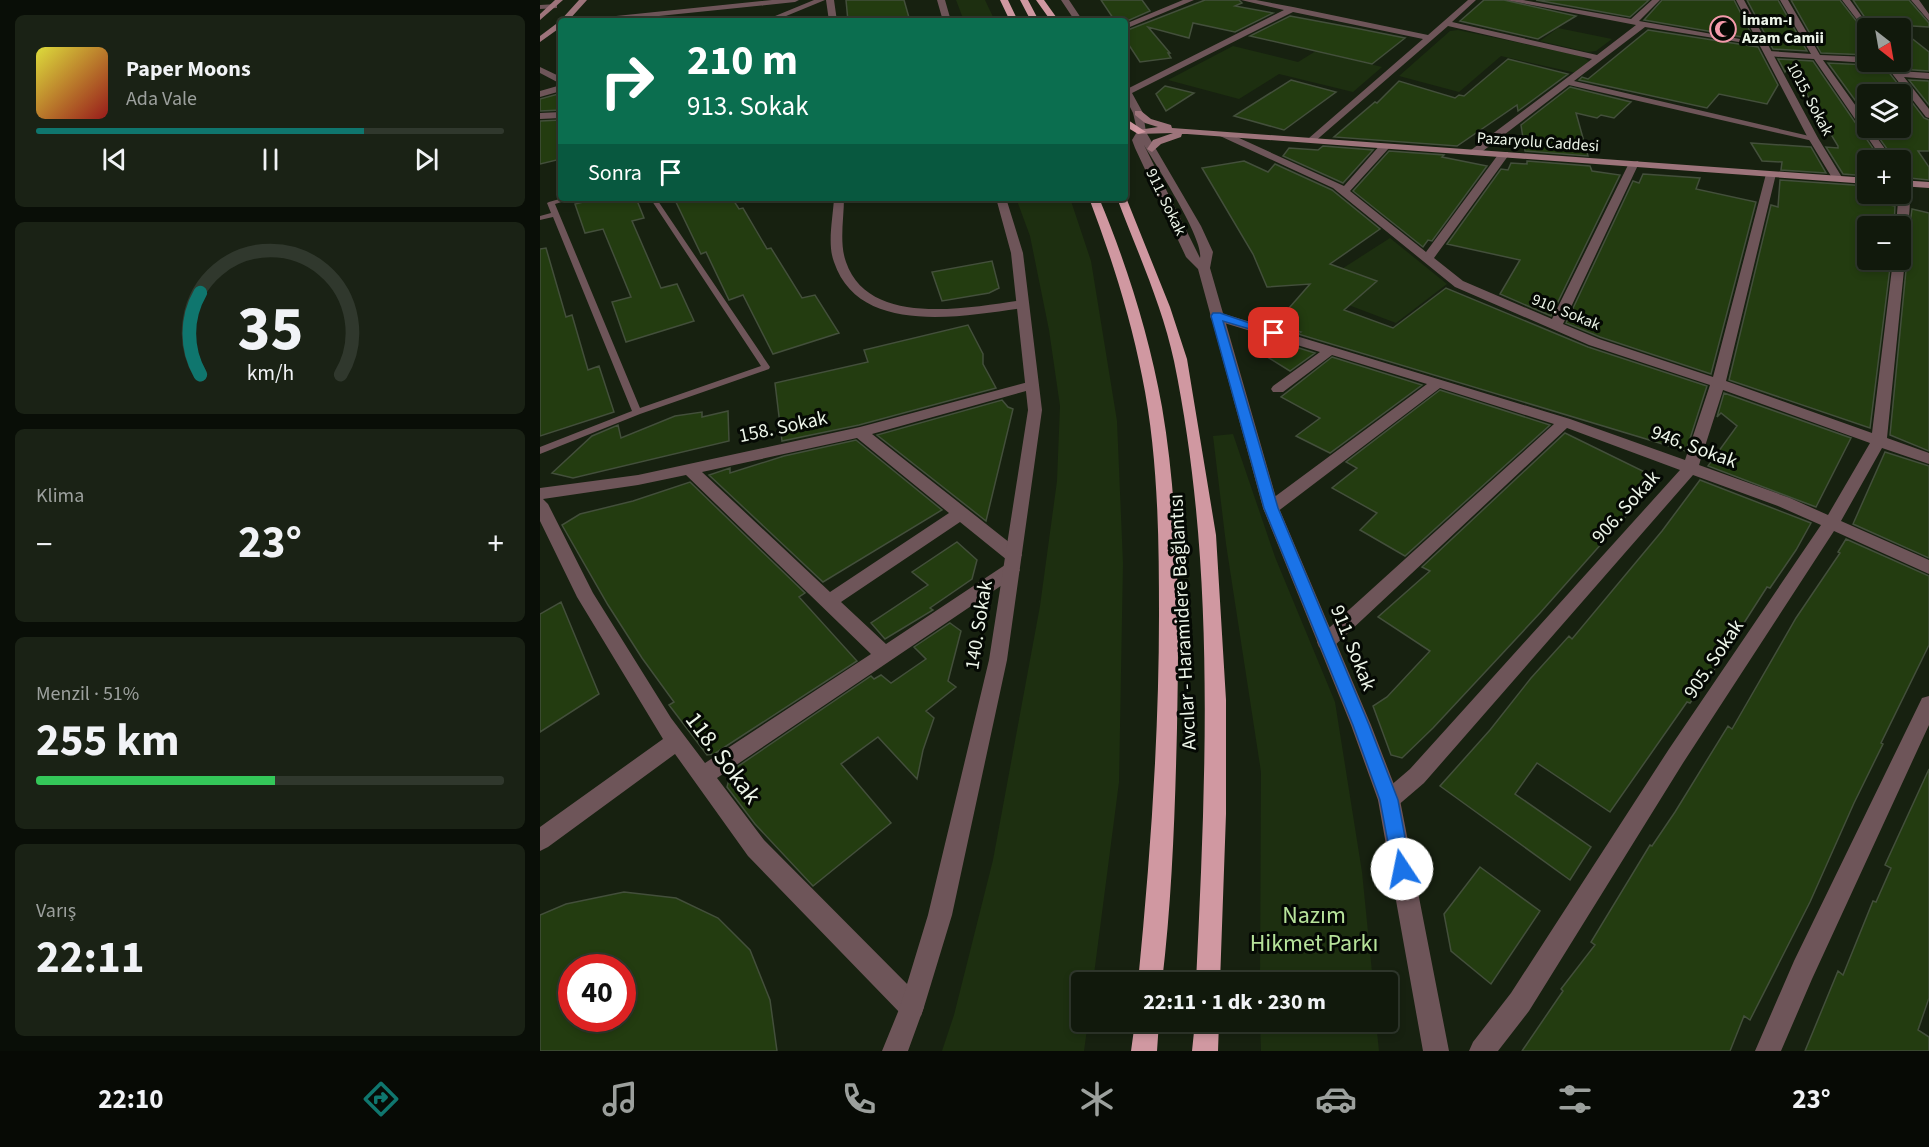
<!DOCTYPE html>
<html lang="tr">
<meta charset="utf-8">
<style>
:root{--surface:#11190c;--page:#1a2215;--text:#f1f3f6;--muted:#9ca09d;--line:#30382d;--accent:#0f766e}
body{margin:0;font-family:"Source Sans 3",sans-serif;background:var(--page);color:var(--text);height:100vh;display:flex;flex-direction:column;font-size:22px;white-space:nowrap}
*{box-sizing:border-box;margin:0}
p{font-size:20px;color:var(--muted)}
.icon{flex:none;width:33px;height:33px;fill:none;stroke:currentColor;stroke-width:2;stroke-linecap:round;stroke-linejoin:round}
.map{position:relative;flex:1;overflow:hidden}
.sheet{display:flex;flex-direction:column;gap:15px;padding:15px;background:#090e07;width:540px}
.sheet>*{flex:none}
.guide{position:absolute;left:18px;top:18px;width:570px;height:183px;border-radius:6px;box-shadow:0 3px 9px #0003,0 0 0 2px var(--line);background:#0b6e4f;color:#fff;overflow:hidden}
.needle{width:39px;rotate:149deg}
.controls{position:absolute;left:1317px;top:18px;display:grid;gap:12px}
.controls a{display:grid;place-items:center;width:54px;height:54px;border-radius:6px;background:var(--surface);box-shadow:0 3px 9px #0003,0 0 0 2px var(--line);font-size:30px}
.speed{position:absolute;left:18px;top:954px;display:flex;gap:12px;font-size:30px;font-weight:700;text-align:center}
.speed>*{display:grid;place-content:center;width:78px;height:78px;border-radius:50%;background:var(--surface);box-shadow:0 3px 9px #0003,0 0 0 2px var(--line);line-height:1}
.speed .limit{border:9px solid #d22;background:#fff;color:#111}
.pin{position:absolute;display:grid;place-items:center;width:51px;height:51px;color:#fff;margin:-26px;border-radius:12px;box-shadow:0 3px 9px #0006}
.me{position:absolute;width:66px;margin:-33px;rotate:349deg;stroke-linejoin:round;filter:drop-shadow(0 0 4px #0008)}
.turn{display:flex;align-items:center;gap:21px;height:126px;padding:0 30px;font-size:27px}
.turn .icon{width:78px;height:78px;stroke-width:2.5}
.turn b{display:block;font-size:42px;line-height:51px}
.then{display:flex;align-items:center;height:57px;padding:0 30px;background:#0003;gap:12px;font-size:22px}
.big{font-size:45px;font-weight:700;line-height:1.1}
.sheet .card{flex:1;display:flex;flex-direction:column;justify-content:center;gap:9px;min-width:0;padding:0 21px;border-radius:9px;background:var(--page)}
.sheet .dial{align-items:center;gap:0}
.dial svg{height:156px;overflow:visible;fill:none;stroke:var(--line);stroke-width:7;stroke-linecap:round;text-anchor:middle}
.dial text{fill:var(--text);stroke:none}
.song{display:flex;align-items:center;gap:18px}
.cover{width:72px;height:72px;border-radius:9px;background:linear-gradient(135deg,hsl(60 70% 55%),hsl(0 70% 35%))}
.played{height:6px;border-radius:3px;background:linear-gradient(90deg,var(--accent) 70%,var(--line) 70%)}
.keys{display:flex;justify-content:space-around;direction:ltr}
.heat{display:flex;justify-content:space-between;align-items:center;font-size:33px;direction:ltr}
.charge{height:9px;border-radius:4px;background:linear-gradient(90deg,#34c759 51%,var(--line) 0)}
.trip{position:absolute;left:531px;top:972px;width:327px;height:60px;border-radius:6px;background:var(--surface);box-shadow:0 3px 9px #0003,0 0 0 2px var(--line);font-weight:700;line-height:60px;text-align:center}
.tab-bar{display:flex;height:96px;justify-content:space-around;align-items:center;background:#070a05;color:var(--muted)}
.tab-bar .icon{width:42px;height:42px}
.tab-bar .selected{color:var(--accent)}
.tab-bar b{font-size:27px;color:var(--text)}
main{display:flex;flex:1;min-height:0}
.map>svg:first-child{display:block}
.green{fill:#1d2f10}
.building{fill:#233c10;stroke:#434f3b;stroke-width:1.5;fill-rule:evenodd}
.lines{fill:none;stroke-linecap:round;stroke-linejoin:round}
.service{fill:#6e5559;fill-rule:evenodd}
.minor{fill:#6e5559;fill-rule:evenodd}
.tertiary{fill:#6e5559;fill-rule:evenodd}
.secondary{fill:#9d747b;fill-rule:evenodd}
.trunk{fill:#d098a1;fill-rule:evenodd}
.route{fill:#1a73e8;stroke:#114b97;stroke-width:1.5}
.labels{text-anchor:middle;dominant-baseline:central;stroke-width:6;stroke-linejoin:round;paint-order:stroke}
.far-poi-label{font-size:16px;font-weight:bold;fill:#edf5e9;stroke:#050904;text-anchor:start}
.far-street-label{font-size:16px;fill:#edf5e9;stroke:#050904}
.street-label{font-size:20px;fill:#edf5e9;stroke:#050904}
.near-street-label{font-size:24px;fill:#edf5e9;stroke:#050904}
.near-park-label{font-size:24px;fill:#b6e29a;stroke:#050904}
</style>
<main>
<section class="sheet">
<div class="card">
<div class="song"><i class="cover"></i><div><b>Paper Moons</b><p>Ada Vale</p></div></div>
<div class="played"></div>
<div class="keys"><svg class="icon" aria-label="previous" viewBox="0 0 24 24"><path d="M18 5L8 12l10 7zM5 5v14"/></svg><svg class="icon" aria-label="pause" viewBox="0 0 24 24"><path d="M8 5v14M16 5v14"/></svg><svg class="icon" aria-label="next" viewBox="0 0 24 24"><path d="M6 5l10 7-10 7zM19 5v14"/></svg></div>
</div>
<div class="card dial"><svg viewBox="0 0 100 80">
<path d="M14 69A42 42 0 1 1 86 69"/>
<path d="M14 69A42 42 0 0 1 14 27" stroke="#0f766e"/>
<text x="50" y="56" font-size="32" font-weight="700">35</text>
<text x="50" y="72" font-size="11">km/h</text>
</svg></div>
<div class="card"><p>Klima</p>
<div class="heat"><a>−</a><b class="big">23°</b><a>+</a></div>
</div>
<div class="card"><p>Menzil · 51%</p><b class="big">255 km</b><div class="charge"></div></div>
<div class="card"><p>Varış</p><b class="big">22:11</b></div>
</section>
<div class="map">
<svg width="1389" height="1051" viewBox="0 0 1389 1051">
<rect width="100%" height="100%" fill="#172110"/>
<path class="green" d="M416,0h29l10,21h-31z
M1018,28l54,11 -16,12 -8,1 -48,-11z
M918,30l123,26 8,5 -13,12 -75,-17 -42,36 -60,-16 51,-45z
M693,46l65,16 18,-11 66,16 -29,25 -74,-18 -40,25 -71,-19z
M476,198h54l21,63 26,160 6,142 -4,219 -26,200h-11v40h6l-4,29h-142l12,-36 39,-155 47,-254 17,-125 3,-75 -11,-76 -19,-94z
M850,238l57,46 -51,39 -87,-33z
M693,434l42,123 60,145 27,170 11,110h-113l1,-210 -35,-228 -13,-108z
M720,1022h116l3,29h-118z"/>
<path class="building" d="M306,0h58l6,21h-62z
M561,0h41l8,11 -25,11 -10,-1z
M665,0h34l3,3 -7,3 38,7 -38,19 -42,-9 -4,15 -41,-11 22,26h-2l3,5 -31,4 -15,-23v-8z
M944,0h20l72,16 -38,23 -78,-18z
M996,0h113l-19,17z
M1122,0h72l20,39 -110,-19z
M1207,0h31l29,51 -34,-2z
M1251,0h49l28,36v19l-47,-2z
M1313,0h56l20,23v4l-34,-2 5,3h-28z
M750,16l70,13 45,9 -33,26 -122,-28z
M1360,29l29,23v19l-29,-2 -6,-7h6z
M1108,30l110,17 20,38 -11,19 -48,-10 -12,14 -128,-28 3,-3 6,2z
M968,59l60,15 -50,37 -1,-6 -60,41 -123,-9 41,-35 2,1 22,-22 56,17 4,-3 5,1z
M1238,59l35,2 68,99h-13v16l-25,-2 -17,-27 12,1v-2l-49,-81 -4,7z
M1333,62h8l43,56 5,2v31h-11l11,16v13l-20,-2 -9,-11v-7h-5l-23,-32h28v-34h-32v24l-40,-55 40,2z
M751,80l45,12 -52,38 -50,-14z
M1369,80l20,1v24z
M625,86l29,7 -28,18 -10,-17z
M1030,87l61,15 -17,16 -13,-3 -4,3 -21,-5 12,43 -63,-5 -4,-26z
M18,94l3,2v14l-21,1v-12z
M21,120v39l-21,5v-43z
M1211,143l60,4 15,26 -45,-3 1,-8 -20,-1z
M783,146l50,4 -30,33 -60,-27 6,-8 29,2z
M849,151l55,4 -2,2 45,9 -55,75 -4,-1 -5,7 -70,-56z
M704,161l24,11 7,-8 57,26 48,39 -50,35 47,17 -33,29 49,18 53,-40 142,59 119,39 -21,65 -388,-117 3,-2 -26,-8 35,-40 -43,3 -14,-33 -51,-86z
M987,161l63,5 2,5 28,4 -69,141 -51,-22 20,-34 -73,-16 54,-75 7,1 3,-7 16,1z
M1103,174l57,4 -4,11 60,13 -45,172 -111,-37 -34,-14 67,-142 6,2z
M1240,180l88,6v15l27,5 -1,20h-26v34h23l-21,168 -141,-48 42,-175 7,2z
M60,198h36l8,20 -12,3 29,67 16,-4 17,37 -68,21 -14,-40 19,-5 -28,-68 -18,4 -10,-29z
M134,198h58l7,11 4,-1 24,41 4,-1 31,50 13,-3 24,38 -66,21 -30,-59 -14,5 -23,-48 -5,2z
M1372,209l17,4v238l-39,-16 17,-175 -7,-5v-8l8,-5z
M6,248l20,69 6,-2 16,55 11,-4 15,46 -74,24v-187z
M452,261l7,27 -10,5 -47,8 -10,-29z
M428,325l15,29v10l13,24 -137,37 -77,16 -7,-58 93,-21 -4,-12z
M743,343l32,10 -25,18 -26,-16z
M792,357l90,28 -92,68 -34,-17 24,-18 -39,-21z
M900,390l110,35 -145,131 -45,-26 17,-17 -45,-25 25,-20 -11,-6z
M1184,393l127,45 -35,69 -108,-41 29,-40 -16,-13 -4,4z
M462,400l6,7 5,2 -27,112 -109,-86z
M188,411l1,30 -156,37 -21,-5 40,-37 26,-11 3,13 54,-22 27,-4v5z
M1025,433l92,45 -23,29 -94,106 -107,115 -31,30 -11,-3 -18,-49 14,-9 43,-46 -52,-34 52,-46 -8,-4z
M316,440l86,70 -119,72 -114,-107 21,-7v5l54,-17z
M1345,452l44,14v92l-76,-34z
M1160,480l111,43 -15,27 -26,38 -3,-1 -57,89 -20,27 -3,-1 -77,110 -73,-49 -22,31 76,53 -21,33 -130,-94 50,-56 41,-52 38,-42 3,3 90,-108z
M150,482l115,111 -6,4 58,64 -143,93 -7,1 -38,-50 5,-3 -32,-44 -34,-53 -46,-80 18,-11 53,-13z
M1306,539l83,37v69l-48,98 2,1 -29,59 -44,99 -60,118 -6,-4 -14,35h-208l41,-60 -2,-2 34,-44 -4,-3 59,-97 2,1 23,-34 53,-86 4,3 64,-111 44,-65 -2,-1z
M417,542l20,18 -5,19 -42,29 3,2 -48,29 -14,-16 57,-38 -16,-13z
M21,602l38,92 -59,38v-118z
M410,623l11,8 -13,50 8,6 -30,24 8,7 -11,32 -6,29 -39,-42 -37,27 50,59 -78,63 -58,-62 -28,-37 4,-16 140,-95 3,3 7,-4 10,8 35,-24 -12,-12z
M1389,769v229l-11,32 11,7v14h-124l33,-80 5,4 30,-74 3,1 15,-34 -6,-3z
M940,867l60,44 -49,73 -40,-33 -7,-37z
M84,892l52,6 42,20 32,32 20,50 7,51h-237v-136l26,-11zM32,968h50v50h-50z"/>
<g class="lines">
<path class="service" d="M23,198h12l-20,6 85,204 121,-42 -111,-168h6l114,169 -1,2 -129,45 -100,40v-7l92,-36 -79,-194 -13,3v-4l11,-3 -4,-10 2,-1z"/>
<path class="minor" d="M232,0h27l-4,2 -185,19h-27l4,-2z
M274,0h11l-51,21h-11z
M286,0h8l3,21h-8z
M521,0h8l14,21h-8z
M643,0h11l-69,29v-5z
M701,0h15l37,7 135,28 40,-35h8l-24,22 145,33 39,-30 -130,-25h17l108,19 21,-19h8l-21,21 129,23 -4,2 -119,-19 -71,54 244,57 -5,3 -244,-56 -90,69h-8v-4l121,-91 -144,-33 -135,117 -5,-3 1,-2 114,-99 -130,-27 -161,81 11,20 3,19 -8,2 -5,-21 -8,-16v-12l4,3 155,-78z
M1240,0h8l32,55 48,2v5h3l-3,1 -45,-3 45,63v5h2l23,32h-10l-69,-101 -48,-3 -1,-2 4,-3 42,3z
M1302,0h8l20,28h-2v6z
M1371,0h8l10,14v7z
M17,4v4l-17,1v-4z
M1343,62h8l8,9 30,2v6l-25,-2 25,32v9l-3,-1z
M0,67l21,10v7l-21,-11z
M21,85v6l-21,6v-6z
M21,112v6l-21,1v-6z
M680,132h6l118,54 37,-42h8v4l-39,43 76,61 74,-100h8v4l-74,102 29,23 89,38 77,-156 9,-2 1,2 -76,161 36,15 114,38 53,-203 9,-2 1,2 -50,207 146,52 21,-173h7v-3l5,3 -18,178 42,15v11l-47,-16 -41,73 88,39v14l-95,-43 -151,232 -154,248 -31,40h-29l4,-9 38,-49 158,-244 152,-224 -43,-19 -85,-31 -269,308 -28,24 -7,3 -7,-3 -4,-7 4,-7 28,-24 270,-299 -113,-42 -234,219 -7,3 -7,-3 -2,-5 2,-5 235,-213 -114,-36 -163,124h-12l-2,-4 2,-4 162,-120 -95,-29 -49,37h-10l-2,-3 2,-3 47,-34 -109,-33 -1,-3 1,-3h10l349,106 115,41 25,-75 -121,-40 -134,-58 -122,-99 -113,-52zM1183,390l147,53 -42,72 -38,-17 -91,-33z
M1360,176c17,8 7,50 6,66l-6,3v-19h-4z
M294,198h10c0,20 -5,45 2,64 23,67 125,45 177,38l6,4 -6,4c-59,8 -164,29 -189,-46 -7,-18 -1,-44 0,-64z
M492,381l7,4 -2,3 -165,46 147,116 3,5 -3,5 -6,1 -6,-1 -47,-38 -119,80 45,42 119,-79 6,-2 6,2 3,5 -3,5 -300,203 47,62 157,158 3,9 -3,9 -9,3 -9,-3 -155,-160 -73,-102 -127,93 -8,4v-24l123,-88 -86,-142 -37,-76v-33l98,-13 222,-48zM317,438l92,75 -119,79 -128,-120zM146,475l185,179 -166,109 -34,-45 -78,-125 -45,-89 -5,-5 95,-14z
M1389,696v29l-117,254 -31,72h-26l39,-90 128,-263z"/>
<path class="tertiary" d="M397,0h8l6,21h-8z
M1196,0h8l74,138 25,41 -1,2h-8l-26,-43z
M598,130l8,2 55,94 12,26 -3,16 69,240 92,217 29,75 49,251h-26l-45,-251 -27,-75 -88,-217 -65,-239 -12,-12 -51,-109 -3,-8zM604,145c12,20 60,94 56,113z
M456,198h10l17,55 19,157 -35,250 -55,255 -28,92 -16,44h-26l18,-44 28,-92 61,-255 39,-250 -17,-157z"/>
<path class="secondary" d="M15,0h8l-23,20v-6z
M39,0h8l-19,21h-7v6l-21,15v-6l20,-15z
M595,111h6l10,8 20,6 1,3 696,50v6l-681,-50h-5l-1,3 -20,7 -9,8 -5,-3 6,-9 20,-7 -35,1v-4l20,-3 -13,-4 -10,-8z
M1360,180l29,2v6l-29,-2z"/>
<path class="trunk" d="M460,0h8l10,21h-8z
M480,0h8l11,21h-8z
M496,0h8l15,21h-8z
M585,119l3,1 18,12 -8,2 -13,-8z
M585,195l45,112 17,52 29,176 10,165v114l-6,168h-24c10,-208 20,-416 -22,-621 -12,-56 -37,-110 -57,-163h8z
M549,198h10c28,67 50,137 63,209 18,105 17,215 15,321 -2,85 -5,171 -15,254h-24c12,-122 21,-244 21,-367 0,-80 -1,-161 -17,-239 -12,-61 -31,-120 -53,-178z
M595,1022h24l-2,29h-26z
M655,1022h24l-1,29h-26z"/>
</g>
<path class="route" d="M673,313h7l59,20 -5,3 -51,-15 55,187 91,217 29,75 13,69 -3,6 -6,3 -7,-3 -2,-6 -13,-69 -27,-75 -89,-217 -53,-192z"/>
<defs>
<g id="mosque-ring" transform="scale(1.35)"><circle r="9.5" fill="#050904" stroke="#f39aaa" stroke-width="1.5"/><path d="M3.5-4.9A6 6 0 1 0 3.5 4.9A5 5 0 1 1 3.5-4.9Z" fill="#f39aaa"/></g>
</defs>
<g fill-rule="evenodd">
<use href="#mosque-ring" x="1183" y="29"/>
</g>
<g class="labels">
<g class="far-poi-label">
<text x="1202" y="20">İmam-ı<tspan x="1202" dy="18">Azam Camii</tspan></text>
</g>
<g class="far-street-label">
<text transform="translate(1270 99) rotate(62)">1015. Sokak</text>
<text transform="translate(998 142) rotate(4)">Pazaryolu Caddesi</text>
<text transform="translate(626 202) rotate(64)">911. Sokak</text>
<text transform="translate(1026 312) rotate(22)">910. Sokak</text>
</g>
<g class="street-label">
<text transform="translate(243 427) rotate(-12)">158. Sokak</text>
<text transform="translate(1154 447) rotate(20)">946. Sokak</text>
<text transform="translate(1086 507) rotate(-48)">906. Sokak</text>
<text transform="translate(643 622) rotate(-93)">Avcılar - Haramidere Bağlantısı</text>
<text transform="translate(439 625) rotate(-81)">140. Sokak</text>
<text transform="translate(813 648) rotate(68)">911. Sokak</text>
<text transform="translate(1174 659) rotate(-56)">905. Sokak</text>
</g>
<g class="near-street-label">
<text transform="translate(183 758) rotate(53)">118. Sokak</text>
</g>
<g class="near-park-label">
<text x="774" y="915">Nazım<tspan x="774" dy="28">Hikmet Parkı</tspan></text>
</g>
</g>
</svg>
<div class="controls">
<a><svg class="needle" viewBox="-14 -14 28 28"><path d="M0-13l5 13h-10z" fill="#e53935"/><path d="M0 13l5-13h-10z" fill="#9ca09d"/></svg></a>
<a><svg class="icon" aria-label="layers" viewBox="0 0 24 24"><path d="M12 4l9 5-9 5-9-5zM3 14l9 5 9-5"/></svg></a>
<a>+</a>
<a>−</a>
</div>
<div class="speed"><div class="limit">40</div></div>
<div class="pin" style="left:734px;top:333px;background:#d93025"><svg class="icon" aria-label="arrive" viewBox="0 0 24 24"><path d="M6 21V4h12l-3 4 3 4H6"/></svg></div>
<svg class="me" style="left:862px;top:869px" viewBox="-20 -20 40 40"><circle r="19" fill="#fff"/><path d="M0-13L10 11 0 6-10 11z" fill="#1a73e8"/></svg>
<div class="trip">22:11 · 1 dk · 230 m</div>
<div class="guide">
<div class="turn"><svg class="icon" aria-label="right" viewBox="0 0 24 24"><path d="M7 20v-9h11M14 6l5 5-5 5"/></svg><div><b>210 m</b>913. Sokak</div></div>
<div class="then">Sonra<svg class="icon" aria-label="arrive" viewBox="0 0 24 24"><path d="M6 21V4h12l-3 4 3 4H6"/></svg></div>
</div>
</div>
</main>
<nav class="tab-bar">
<b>22:10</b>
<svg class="icon selected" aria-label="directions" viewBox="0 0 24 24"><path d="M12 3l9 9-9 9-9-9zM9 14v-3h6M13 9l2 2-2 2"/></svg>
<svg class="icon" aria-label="music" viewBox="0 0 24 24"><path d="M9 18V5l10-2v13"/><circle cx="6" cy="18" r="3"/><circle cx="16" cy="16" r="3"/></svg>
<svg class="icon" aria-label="phone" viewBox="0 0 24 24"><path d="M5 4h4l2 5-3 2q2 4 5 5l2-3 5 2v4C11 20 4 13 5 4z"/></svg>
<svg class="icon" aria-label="climate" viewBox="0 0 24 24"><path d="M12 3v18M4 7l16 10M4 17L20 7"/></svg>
<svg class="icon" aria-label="car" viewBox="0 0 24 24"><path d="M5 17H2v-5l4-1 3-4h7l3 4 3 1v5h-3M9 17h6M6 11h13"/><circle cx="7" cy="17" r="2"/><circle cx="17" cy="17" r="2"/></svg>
<svg class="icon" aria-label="filters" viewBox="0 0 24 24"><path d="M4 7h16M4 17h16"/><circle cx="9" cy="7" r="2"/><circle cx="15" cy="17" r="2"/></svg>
<b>23°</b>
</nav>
